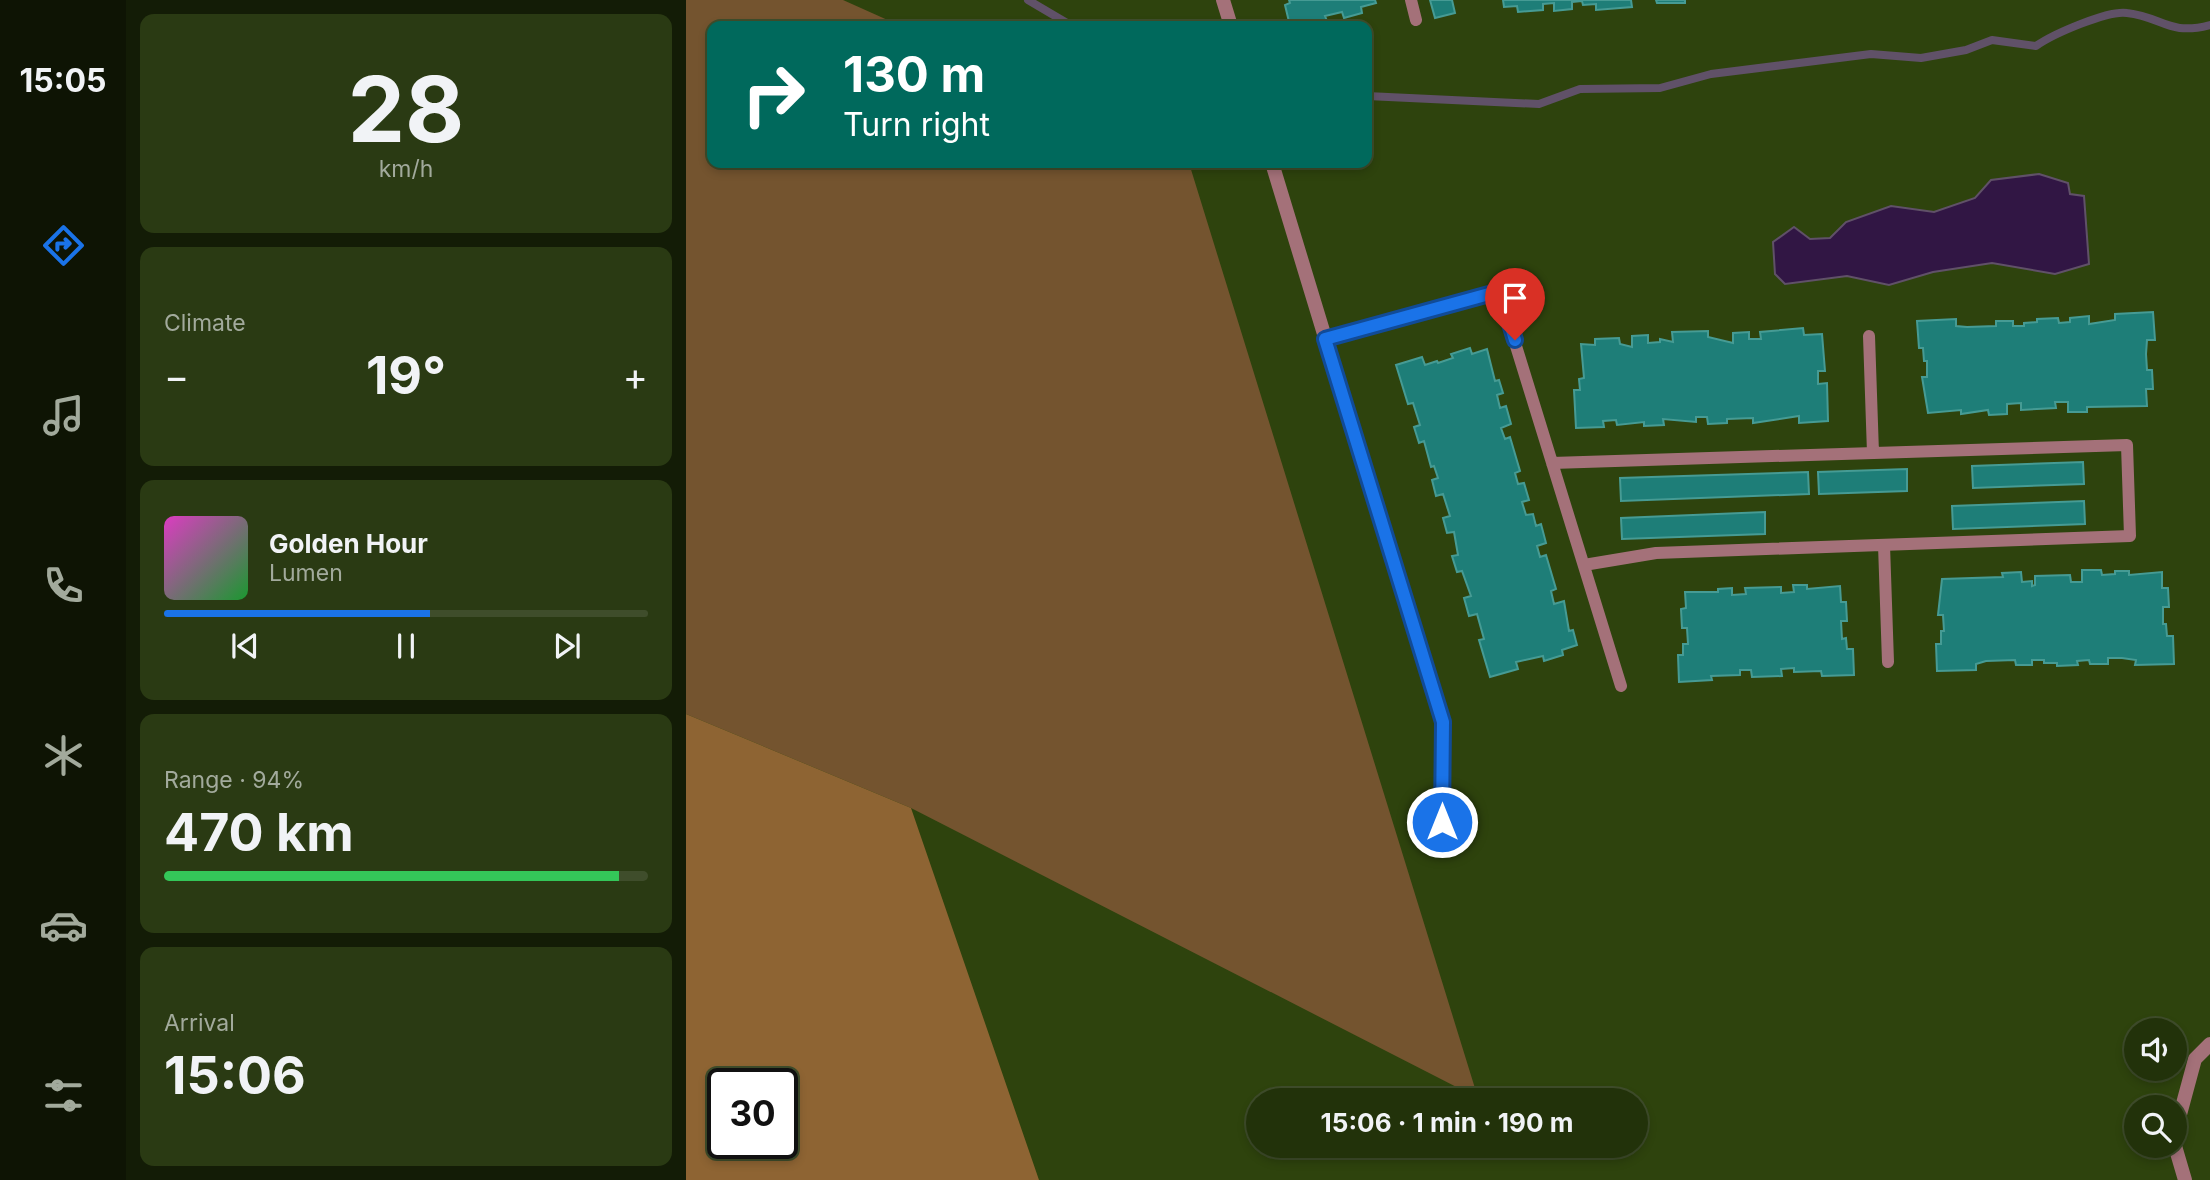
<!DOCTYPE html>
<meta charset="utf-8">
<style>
:root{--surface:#22320a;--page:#2a3a13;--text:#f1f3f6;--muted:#a2aa9c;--line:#3f4d2b;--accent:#1a73e8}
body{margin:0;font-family:Inter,sans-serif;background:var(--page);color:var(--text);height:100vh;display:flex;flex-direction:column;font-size:26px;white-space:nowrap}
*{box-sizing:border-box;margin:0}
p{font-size:23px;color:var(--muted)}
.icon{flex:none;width:38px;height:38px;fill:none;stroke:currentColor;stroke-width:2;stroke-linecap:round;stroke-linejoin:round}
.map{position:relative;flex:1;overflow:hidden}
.panel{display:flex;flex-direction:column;gap:14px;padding:14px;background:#131c06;width:560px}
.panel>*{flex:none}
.guide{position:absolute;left:21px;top:21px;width:665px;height:147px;border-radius:14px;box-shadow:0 4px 10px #0003,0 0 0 2px var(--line);background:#00695c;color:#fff;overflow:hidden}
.fabs{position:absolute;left:1438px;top:1018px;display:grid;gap:14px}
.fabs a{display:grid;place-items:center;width:63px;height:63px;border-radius:50%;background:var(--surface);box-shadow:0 4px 10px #0003,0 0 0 2px var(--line);font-size:35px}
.speed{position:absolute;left:21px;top:1068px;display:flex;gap:14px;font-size:35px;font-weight:700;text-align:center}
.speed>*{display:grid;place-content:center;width:91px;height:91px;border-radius:50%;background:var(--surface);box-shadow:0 4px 10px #0003,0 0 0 2px var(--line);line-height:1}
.speed .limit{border:4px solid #111;border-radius:10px;background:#fff;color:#111}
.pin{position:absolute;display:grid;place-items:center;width:60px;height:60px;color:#fff;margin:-72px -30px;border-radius:50% 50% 50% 0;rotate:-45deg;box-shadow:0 0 7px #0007}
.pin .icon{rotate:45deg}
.me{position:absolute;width:77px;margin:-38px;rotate:0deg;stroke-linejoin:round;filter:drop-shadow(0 0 5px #0008)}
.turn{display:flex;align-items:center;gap:24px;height:147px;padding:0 21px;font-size:32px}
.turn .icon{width:91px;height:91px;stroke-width:2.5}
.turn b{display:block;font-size:49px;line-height:60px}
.big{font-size:52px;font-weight:700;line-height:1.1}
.panel .tile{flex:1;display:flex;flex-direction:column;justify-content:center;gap:10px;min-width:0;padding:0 24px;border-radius:14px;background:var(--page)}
.panel .dial{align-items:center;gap:0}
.dial b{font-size:91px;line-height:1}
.song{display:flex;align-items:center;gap:21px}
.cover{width:84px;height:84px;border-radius:10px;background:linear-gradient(135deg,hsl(310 70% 55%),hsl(130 70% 35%))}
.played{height:7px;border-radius:4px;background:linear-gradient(90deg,var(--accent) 55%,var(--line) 55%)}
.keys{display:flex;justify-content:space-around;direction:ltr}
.heat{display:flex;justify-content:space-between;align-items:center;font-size:38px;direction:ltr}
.charge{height:10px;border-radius:5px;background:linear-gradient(90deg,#34c759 94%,var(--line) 0)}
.trip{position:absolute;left:560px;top:1088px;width:402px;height:70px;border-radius:35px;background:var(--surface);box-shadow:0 4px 10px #0003,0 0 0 2px var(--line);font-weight:700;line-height:70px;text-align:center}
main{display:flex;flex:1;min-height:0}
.tabs{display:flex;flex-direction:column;width:126px;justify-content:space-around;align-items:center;background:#0e1404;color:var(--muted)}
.tabs .icon{width:49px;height:49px}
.tabs .active{color:var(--accent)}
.tabs b{font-size:32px;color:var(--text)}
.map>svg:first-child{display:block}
.green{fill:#74542f}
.forest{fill:#8e6433;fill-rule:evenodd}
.water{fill:#311644;stroke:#605168;stroke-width:2}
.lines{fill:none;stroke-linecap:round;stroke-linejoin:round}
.stream{stroke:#605168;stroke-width:8}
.building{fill:#1e7e78;stroke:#469b94;stroke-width:2}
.lane{stroke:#a47179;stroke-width:12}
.street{stroke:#a47179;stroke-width:14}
.route-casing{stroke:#114b97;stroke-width:18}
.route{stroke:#1a73e8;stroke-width:12}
</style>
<main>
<nav class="tabs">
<b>15:05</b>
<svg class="icon active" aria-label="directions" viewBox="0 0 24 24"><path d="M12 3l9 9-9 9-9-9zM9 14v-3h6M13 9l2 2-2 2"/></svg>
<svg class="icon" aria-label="music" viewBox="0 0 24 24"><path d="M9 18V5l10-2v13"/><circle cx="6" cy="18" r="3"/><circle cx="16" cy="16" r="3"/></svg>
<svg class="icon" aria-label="phone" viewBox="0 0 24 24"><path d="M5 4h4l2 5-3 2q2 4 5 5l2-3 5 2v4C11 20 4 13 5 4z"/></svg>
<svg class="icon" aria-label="climate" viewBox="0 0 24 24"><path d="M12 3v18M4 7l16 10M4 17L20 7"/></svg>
<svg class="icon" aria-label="car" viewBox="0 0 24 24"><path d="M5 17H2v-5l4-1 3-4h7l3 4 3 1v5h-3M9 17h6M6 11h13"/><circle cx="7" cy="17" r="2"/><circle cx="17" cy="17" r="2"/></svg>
<svg class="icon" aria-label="filters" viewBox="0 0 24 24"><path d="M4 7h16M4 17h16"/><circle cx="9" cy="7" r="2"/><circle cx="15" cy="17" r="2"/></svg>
</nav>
<section class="panel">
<div class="tile dial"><b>28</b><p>km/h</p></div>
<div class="tile"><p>Climate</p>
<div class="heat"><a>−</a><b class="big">19°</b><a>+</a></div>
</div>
<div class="tile">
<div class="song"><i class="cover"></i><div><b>Golden Hour</b><p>Lumen</p></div></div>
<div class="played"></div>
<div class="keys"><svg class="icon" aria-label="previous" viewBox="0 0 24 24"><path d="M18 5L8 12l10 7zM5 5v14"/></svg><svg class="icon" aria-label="pause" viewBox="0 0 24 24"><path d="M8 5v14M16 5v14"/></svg><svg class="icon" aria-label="next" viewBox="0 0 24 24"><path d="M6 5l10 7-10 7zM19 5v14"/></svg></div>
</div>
<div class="tile"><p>Range · 94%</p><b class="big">470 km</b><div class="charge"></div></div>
<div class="tile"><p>Arrival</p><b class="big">15:06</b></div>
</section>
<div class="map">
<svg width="1524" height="1180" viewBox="0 0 1524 1180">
<rect width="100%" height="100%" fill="#2e430d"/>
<path class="green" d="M0,0h157l58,26h-189v137h477l289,935 -567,-290 -225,-94z"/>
<path class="forest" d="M0,714l225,94 128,372h-353zM37,1083h59v60h-59z"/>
<path class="water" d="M1353,174l29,9 2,11 14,2 5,68 -34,10 -63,-11 -59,9 -44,13 -42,-9 -62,8 -10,-10 -2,-32 21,-15 16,12 20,-1 16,-16 45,-16 43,6 41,-14 16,-18z"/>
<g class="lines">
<path class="stream" d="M342,0l44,26
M681,96l172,8 41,-15 80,-1 51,-14 160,-20 50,4 45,-8 26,-10 44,6c17,-12 72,-36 91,-33 36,4 41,23 83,12"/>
</g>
<path class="building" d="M603,0h86l1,3 -15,4 1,6 -18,5 -2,-6 -17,4 2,5 -11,2 1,3h-27l-5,-21 5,-2z
M744,0h22l3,13 -20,5z
M817,0h128l1,7 -36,3v-6l-13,1 -1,-4 -10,1v7l-18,2v-8l-11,1v6l-25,2 -1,-6 -13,1z
M970,0h29v3h-28z
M1467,312l2,28h-8l-1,14 1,16h5l1,19h-7l1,17 -60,1v5h-19v-10h-13l1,6 -35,2v-7l-14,1v10l-18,1 -1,-5 -27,4v-4l-33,3 -6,-36h5v-16h-3l-1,-13h-4l-2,-27 39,-2v7l11,1 29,-1v-5h17v5h11v-3l13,-1v-3l21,-1 1,5 11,-1v-4l19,-2v8l26,-4v-6z
M1117,328l1,7 18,-1 3,37h-7v13l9,-1 1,38 -29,2v-7l-46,7v-5l-26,1v4l-19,1 -1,-7h-11v5l-33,-3 1,6 -20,1v-4l-27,3 -1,-5 -13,1 1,6 -28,1 -2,-38h6l-1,-11 5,-1 -3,-34 14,1v-6l24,-1 1,6 12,3v-11l16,-1v8l12,-1v-3l13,3 -1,-10 36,-1v6l25,6v-10l16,-1v7h12l-1,-7z
M784,348l2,6 15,-5 8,32 4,-1 4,13 -6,2 3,13 6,-2 5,18 -10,4 4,11 5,-2 10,34 -5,2 3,11 6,-1 5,17 -7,2 4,13 7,-1 3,12 5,-2 5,19 -9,3 3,11 6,-2 10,34 -5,2 3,13 10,-3 5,30 4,-1 4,15 -15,5 1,5 -19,6 -1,-5 -27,6 2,7 -28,8 -11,-37 5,-1 -7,-25 -8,2 -5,-18 7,-2 -9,-25 -5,1 -5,-16 6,-1 -4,-23 -7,1 -4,-15 7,-2 -7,-22 -7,2 -4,-16 6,-2 -4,-12 -3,1 -7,-26 -5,2 -5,-16 6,-2 -7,-22 -5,1 -12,-39 26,-8 3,8 12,-4 1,2 15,-5 -2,-4z
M1397,462l1,22 -111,4 -1,-22z
M1221,469v22l-88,3 -1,-22z
M1122,472l1,22 -188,7 -1,-23z
M1398,501l1,23 -132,5 -1,-23z
M1079,512v22l-143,5 -1,-21z
M1396,570h19l1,5 13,-1v-3h14v4l33,-3v16h6l1,19h-6v17h3l1,12h6l1,28 -39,1 1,-5 -14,-2h-14v6h-18l-1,-4 -12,1 1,4 -21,1v-3h-13v-3h-12v5h-16l-1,-5 -29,1 -10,3v6l-39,1 -1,-27h5v-13h3l-1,-16h-5l4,-36 61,-2 -1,-4 19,-1 1,10 10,-1v5l3,-1v-9l35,-1 1,7h11z
M1107,585h14v4l33,-3 1,16h5l1,19h-6l1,18 4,-1 1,11h6l1,26 -32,1 -1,-5 -27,1v-4l-13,1 1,7 -30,1 -1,-7h-11v5l-29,1 1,4 -33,2 -1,-27h5v-11h5l-1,-16h-5l-1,-19 5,-1 -1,-16h33v-3l14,-1v7l14,-1 -1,-6 36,-1v6l13,-1z"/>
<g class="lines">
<path class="lane" d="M725,0l5,20
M1183,336l4,117
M639,339l174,-48 122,395
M866,463l575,-18 3,91 -474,17 -72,12
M1198,545l4,117"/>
<path class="street" d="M537,0l8,26
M586,163l170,559v101
M1489,1133l20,-74 15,-15
M1489,1146l10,34"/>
</g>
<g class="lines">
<g class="route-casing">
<path id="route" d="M756,822l1,-100 -118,-383 175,-48 15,49"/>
</g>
<use href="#route" class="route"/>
</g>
</svg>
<div class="fabs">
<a><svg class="icon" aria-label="sound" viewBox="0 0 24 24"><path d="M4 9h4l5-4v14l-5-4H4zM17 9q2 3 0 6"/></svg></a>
<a><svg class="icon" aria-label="search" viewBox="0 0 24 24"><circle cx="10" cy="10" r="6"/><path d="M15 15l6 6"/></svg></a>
</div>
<div class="speed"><div class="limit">30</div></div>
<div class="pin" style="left:829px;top:340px;background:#d93025"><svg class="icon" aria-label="arrive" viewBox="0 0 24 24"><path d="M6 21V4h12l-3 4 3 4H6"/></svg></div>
<svg class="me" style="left:756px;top:822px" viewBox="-20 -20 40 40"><circle r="17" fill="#1a73e8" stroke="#fff" stroke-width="3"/><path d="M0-11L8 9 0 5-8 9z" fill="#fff"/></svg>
<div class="trip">15:06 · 1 min · 190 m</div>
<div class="guide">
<div class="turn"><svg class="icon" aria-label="right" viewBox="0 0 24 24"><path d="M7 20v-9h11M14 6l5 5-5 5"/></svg><div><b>130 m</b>Turn right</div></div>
</div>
</div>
</main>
